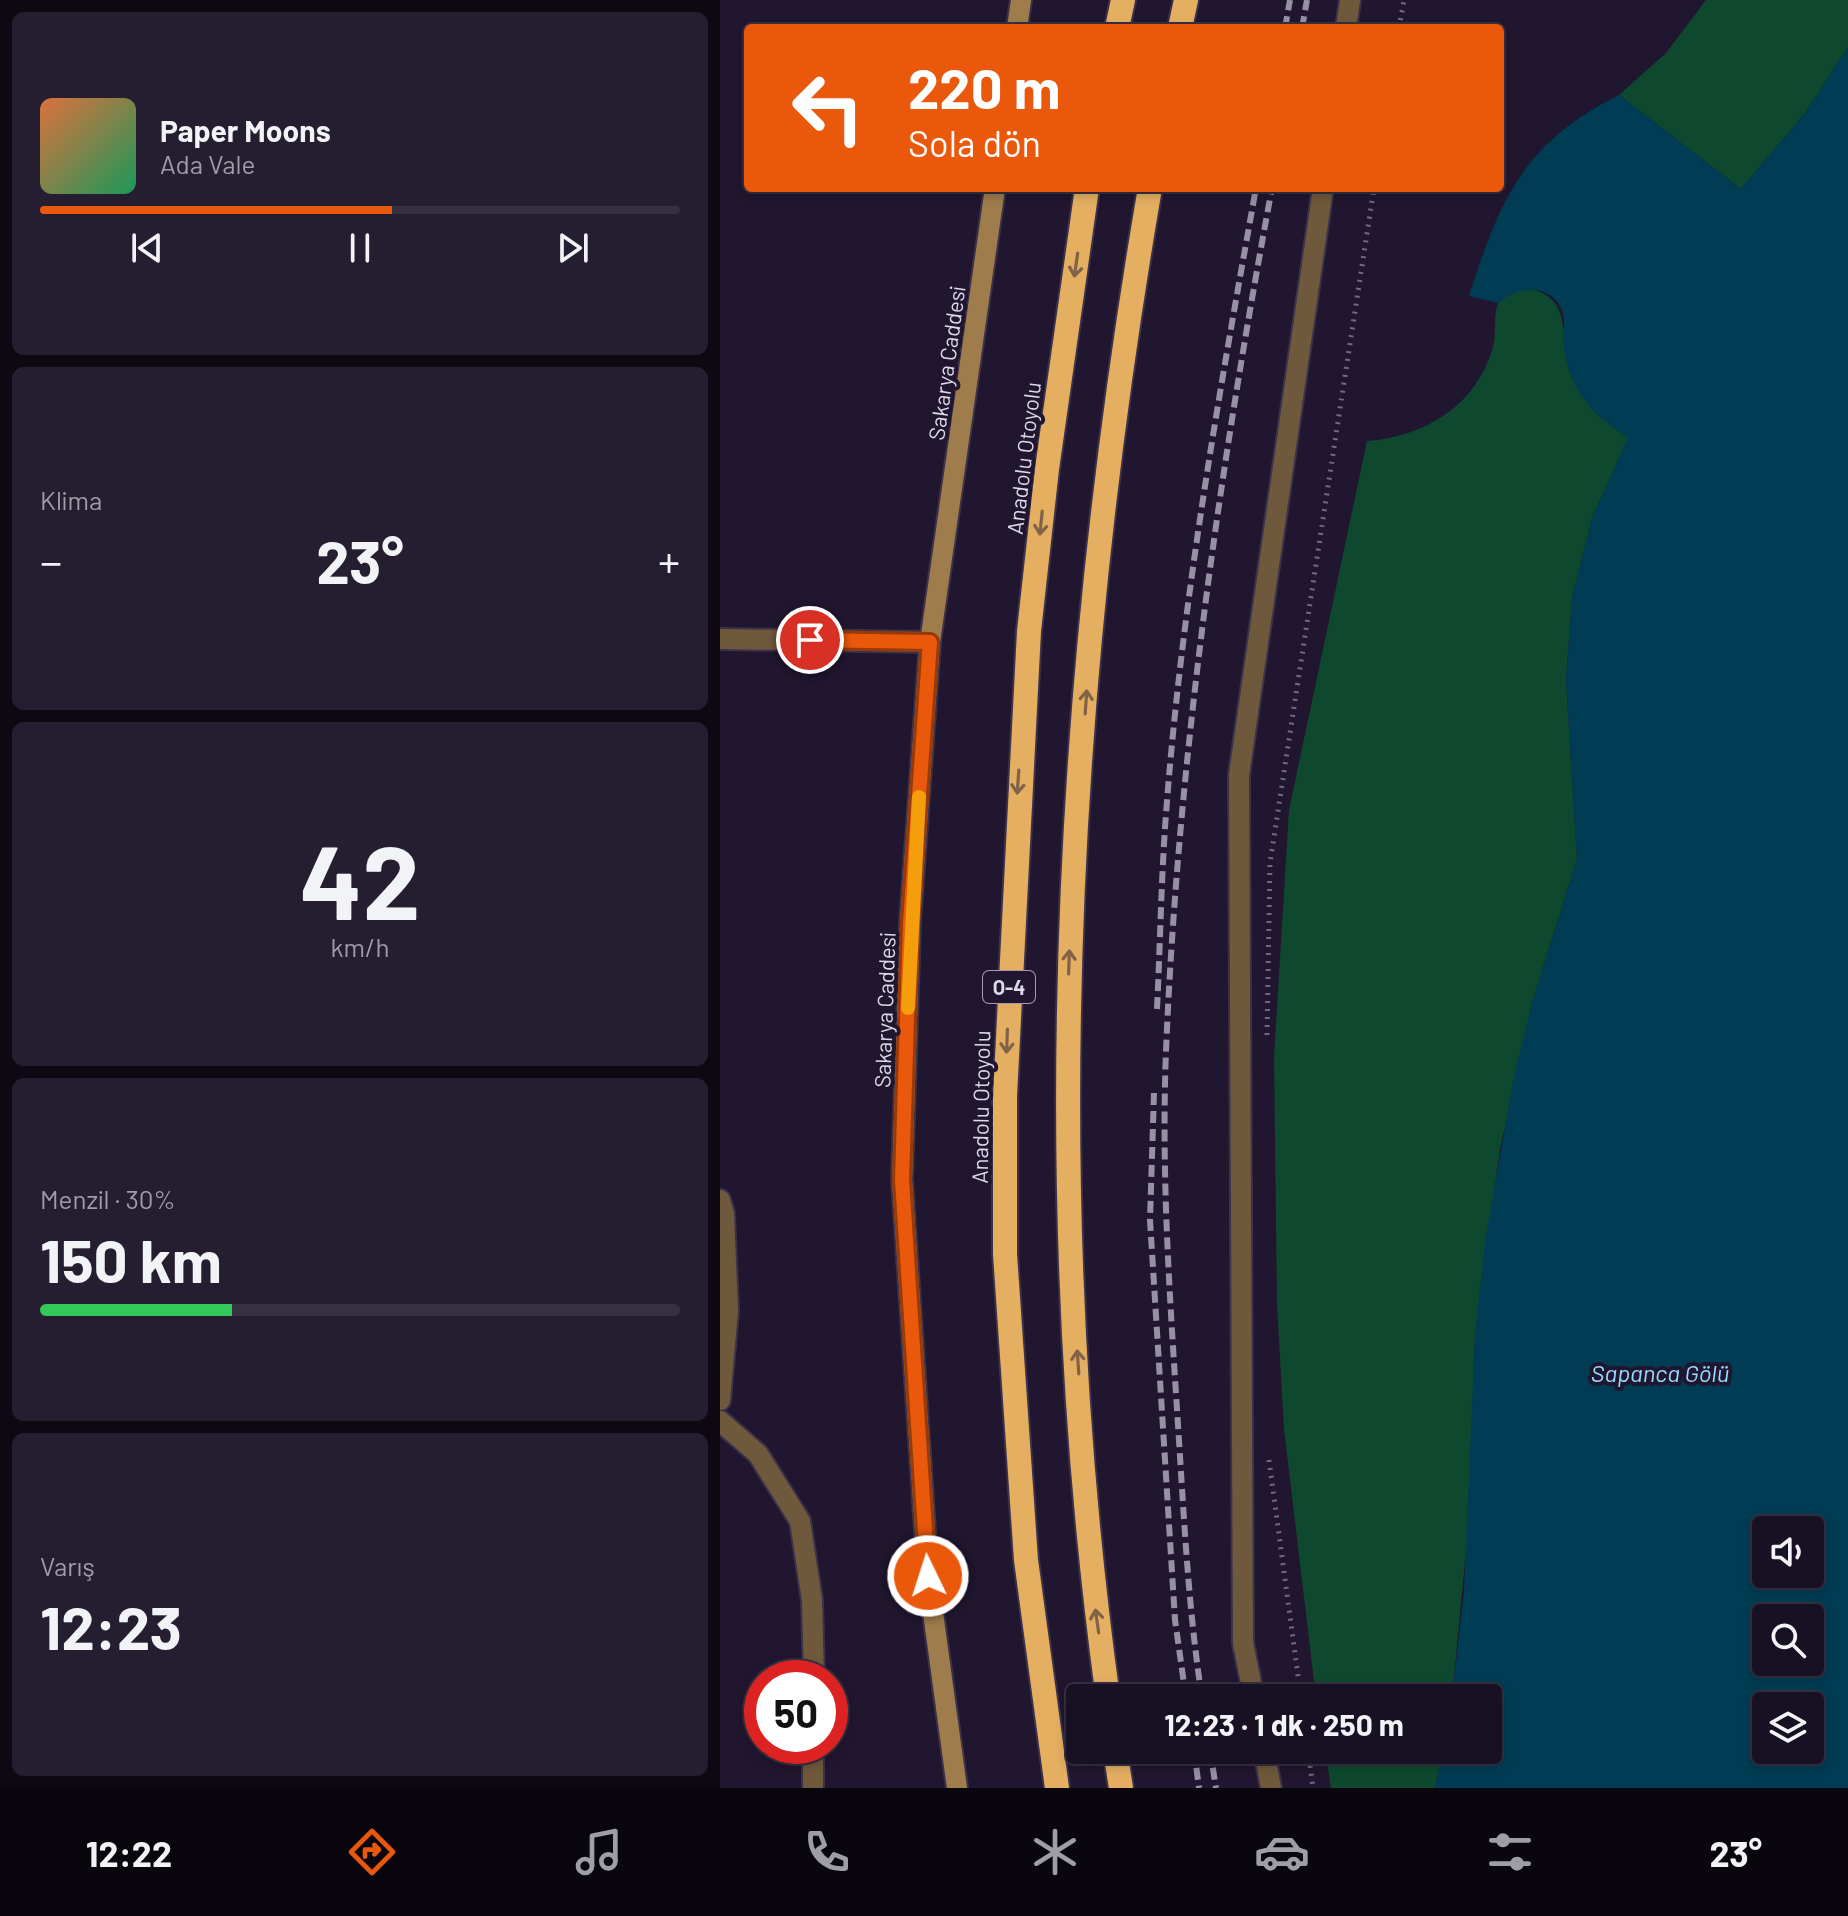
<!DOCTYPE html>
<html lang="tr">
<meta charset="utf-8">
<style>
:root{--surface:#181023;--page:#251e30;--text:#f1f3f6;--muted:#9f9da6;--line:#363041;--accent:#ea580c}
body{margin:0;font-family:Barlow,sans-serif;background:var(--page);color:var(--text);height:100vh;display:flex;flex-direction:column;font-size:30px;white-space:nowrap}
*{box-sizing:border-box;margin:0}
p{font-size:26px;color:var(--muted)}
.icon{flex:none;width:44px;height:44px;fill:none;stroke:currentColor;stroke-width:2;stroke-linecap:round;stroke-linejoin:round}
.map{position:relative;flex:1;overflow:hidden}
.details{display:flex;flex-direction:column;gap:12px;padding:12px;background:#0d0913;width:720px}
.details>*{flex:none}
.hud{position:absolute;left:24px;top:24px;width:760px;height:168px;border-radius:8px;box-shadow:0 4px 12px #0003,0 0 0 2px var(--line);background:#ea580c;color:#fff;overflow:hidden}
.tools{position:absolute;left:1032px;top:1516px;display:grid;gap:16px}
.tools a{display:grid;place-items:center;width:72px;height:72px;border-radius:8px;background:var(--surface);box-shadow:0 4px 12px #0003,0 0 0 2px var(--line);font-size:40px}
.speed{position:absolute;left:24px;top:1660px;display:flex;gap:16px;font-size:40px;font-weight:700;text-align:center}
.speed>*{display:grid;place-content:center;width:104px;height:104px;border-radius:50%;background:var(--surface);box-shadow:0 4px 12px #0003,0 0 0 2px var(--line);line-height:1}
.speed .limit{border:12px solid #d22;background:#fff;color:#111}
.pin{position:absolute;display:grid;place-items:center;width:68px;height:68px;color:#fff;margin:-34px;border:4px solid #fff;border-radius:50%;box-shadow:0 2px 8px #0007}
.me{position:absolute;width:88px;margin:-44px;rotate:356deg;stroke-linejoin:round;filter:drop-shadow(0 0 6px #0008)}
.turn{display:flex;align-items:center;gap:28px;height:168px;padding:0 32px;font-size:36px}
.turn .icon{width:104px;height:104px;stroke-width:2.5}
.turn b{display:block;font-size:56px;line-height:68px}
.big{font-size:60px;font-weight:700;line-height:1.1}
.details .card{flex:1;display:flex;flex-direction:column;justify-content:center;gap:12px;min-width:0;padding:0 28px;border-radius:12px;background:var(--page)}
.details .dial{align-items:center;gap:0}
.dial b{font-size:104px;line-height:1}
.song{display:flex;align-items:center;gap:24px}
.cover{width:96px;height:96px;border-radius:12px;background:linear-gradient(135deg,hsl(20 70% 55%),hsl(150 70% 35%))}
.played{height:8px;border-radius:4px;background:linear-gradient(90deg,var(--accent) 55%,var(--line) 55%)}
.keys{display:flex;justify-content:space-around;direction:ltr}
.heat{display:flex;justify-content:space-between;align-items:center;font-size:44px;direction:ltr}
.charge{height:12px;border-radius:6px;background:linear-gradient(90deg,#34c759 30%,var(--line) 0)}
.trip{position:absolute;left:346px;top:1684px;width:436px;height:80px;border-radius:8px;background:var(--surface);box-shadow:0 4px 12px #0003,0 0 0 2px var(--line);font-weight:700;line-height:80px;text-align:center}
.dock{display:flex;height:128px;justify-content:space-around;align-items:center;background:#0a060e;color:var(--muted)}
.dock .icon{width:56px;height:56px}
.dock .selected{color:var(--accent)}
.dock b{font-size:36px;color:var(--text)}
main{display:flex;flex:1;min-height:0}
.map>svg:first-child{display:block}
.green{fill:#0e492f}
.water{fill:#003c53;fill-rule:evenodd}
.lines{fill:none;stroke-linecap:round;stroke-linejoin:round}
.street-casing{stroke:#3b3149;stroke-width:24}
.secondary-casing{stroke:#3b3149;stroke-width:24}
.highway-casing{stroke:#3b3149;stroke-width:28}
.path{stroke:#726a80;stroke-width:5;stroke-dasharray:2 6;stroke-linecap:butt}
.street{stroke:#6f593c;stroke-width:20}
.secondary{stroke:#9e7c4c;stroke-width:20}
.highway{stroke:#e5af61;stroke-width:24}
.rail{stroke:#9891a5;stroke-width:6;stroke-dasharray:12 6;stroke-linecap:butt}
.oneway{stroke:#826248}
.route-casing{stroke:#983908;stroke-width:20}
.route{stroke:#ea580c;stroke-width:14}
.slow{stroke:#f59e0b;stroke-width:14}
.labels{text-anchor:middle;dominant-baseline:central;stroke-width:8;stroke-linejoin:round;paint-order:stroke}
.shield{fill:#20162f;stroke:#a59eb2;stroke-width:2}
.shield-label{font-size:20px;font-weight:bold;fill:#ded9ea}
.street-label{font-size:22px;fill:#ded9ea;stroke:#20162f}
.water-label{font-size:24px;font-style:italic;fill:#94daff;stroke:#20162f}
</style>
<main>
<section class="details">
<div class="card">
<div class="song"><i class="cover"></i><div><b>Paper Moons</b><p>Ada Vale</p></div></div>
<div class="played"></div>
<div class="keys"><svg class="icon" aria-label="previous" viewBox="0 0 24 24"><path d="M18 5L8 12l10 7zM5 5v14"/></svg><svg class="icon" aria-label="pause" viewBox="0 0 24 24"><path d="M8 5v14M16 5v14"/></svg><svg class="icon" aria-label="next" viewBox="0 0 24 24"><path d="M6 5l10 7-10 7zM19 5v14"/></svg></div>
</div>
<div class="card"><p>Klima</p>
<div class="heat"><a>−</a><b class="big">23°</b><a>+</a></div>
</div>
<div class="card dial"><b>42</b><p>km/h</p></div>
<div class="card"><p>Menzil · 30%</p><b class="big">150 km</b><div class="charge"></div></div>
<div class="card"><p>Varış</p><b class="big">12:23</b></div>
</section>
<div class="map">
<svg width="1128" height="1788" viewBox="0 0 1128 1788">
<rect width="100%" height="100%" fill="#20162f"/>
<path class="green" d="M986,0h142v47l-42,65 -65,77 -122,-94 47,-42z
M811,289c44,11 27,50 39,83 10,29 32,50 59,65l-36,78 -21,83 -6,81 11,180 -45,144 -32,146 -25,185 -6,186 -17,178h-136l-32,-269 -7,-124 -3,-247 15,-248 78,-369c58,-4 110,-36 126,-94 4,-13 0,-32 5,-43 5,-12 23,-14 33,-15z
M605,1750h118l-8,38h-104z"/>
<path class="water" d="M1128,47v1741h-413l8,-38h45v-52h-36l12,-107 11,-257 10,-93 29,-165 18,-73 45,-144 -11,-180 6,-81 21,-83 35,-77c-19,-13 -37,-26 -49,-46 -9,-16 -15,-34 -16,-53 0,-8 2,-17 0,-25 -8,-31 -46,-29 -65,-11l-29,-7c31,-97 54,-153 150,-201l122,94 65,-77zM1046,1530h44v44h-44zM1046,1618h44v44h-44zM1046,1706h44v44h-44z"/>
<g class="lines">
<g class="street-casing">
<path id="street" d="M626,28l4,-28
M0,639l210,3
M0,1200l4,14 4,97 -8,89
M0,1421l38,33 42,67 12,79 2,78
M534,1698l-11,-55 -4,-868 84,-587
M544,1750l7,38
M93,1788v-42"/>
</g>
<g class="secondary-casing">
<path id="secondary" d="M297,28l4,-28
M237,1788l-29,-212 -26,-396 8,-258 20,-280 65,-454"/>
</g>
<g class="highway-casing">
<path id="highway" d="M397,28l6,-28
M460,28l6,-28
M388,1698c-69,-501 -44,-1012 42,-1510
M395,1750l6,38
M337,1788l-31,-228 -21,-306v-158l24,-465 18,-162 40,-281"/>
</g>
<path class="path" d="M679,28l5,-28
M547,1035l3,-172 104,-675
M549,1460l32,238
M588,1750l5,38"/>
<use href="#street" class="street"/>
<use href="#secondary" class="secondary"/>
<use href="#highway" class="highway"/>
<path class="rail" d="M565,28l5,-28
M582,28l5,-28
M437,1009c3,-60 4,-121 8,-181 15,-215 53,-429 91,-640
M434,1093l-4,127 25,400 11,78
M482,1698c-14,-91 -18,-182 -24,-273 -8,-125 -17,-249 -12,-374 12,-289 53,-579 106,-863
M474,1750l5,38
M490,1750l6,38"/>
</g>
<defs><path id="oneway-shaft" d="M-6 0H5M1.5-3L5.5 0L1.5 3" fill="none" stroke-width="1.6" stroke-linecap="round" stroke-linejoin="round" transform="scale(2)"/></defs>
<g class="oneway">
<use href="#oneway-shaft" transform="translate(356 265) rotate(98)"/>
<use href="#oneway-shaft" transform="translate(321 523) rotate(96)"/>
<use href="#oneway-shaft" transform="translate(366 702) rotate(-86)"/>
<use href="#oneway-shaft" transform="translate(298 782) rotate(94)"/>
<use href="#oneway-shaft" transform="translate(349 962) rotate(-88)"/>
<use href="#oneway-shaft" transform="translate(287 1041) rotate(92)"/>
<use href="#oneway-shaft" transform="translate(358 1362) rotate(-94)"/>
<use href="#oneway-shaft" transform="translate(377 1621) rotate(-98)"/>
</g>
<g class="lines">
<g class="route-casing">
<path id="route" d="M90,640l120,2 -20,280 -8,258 26,396"/>
</g>
<use href="#route" class="route"/>
<path class="slow" d="M188,1008l11,-211"/>
</g>
<g class="labels">
<rect class="shield" x="263" y="971" width="52" height="32" rx="6"/>
<g class="shield-label">
<text x="289" y="987">O-4</text>
</g>
<g class="street-label">
<text transform="translate(226 363) rotate(-82)">Sakarya Caddesi</text>
<text transform="translate(303 458) rotate(-83)">Anadolu Otoyolu</text>
<text transform="translate(164 1010) rotate(-88)">Sakarya Caddesi</text>
<text transform="translate(260 1107) rotate(-89)">Anadolu Otoyolu</text>
</g>
<g class="water-label">
<text x="940" y="1372">Sapanca Gölü</text>
</g>
</g>
</svg>
<div class="tools">
<a><svg class="icon" aria-label="sound" viewBox="0 0 24 24"><path d="M4 9h4l5-4v14l-5-4H4zM17 9q2 3 0 6"/></svg></a>
<a><svg class="icon" aria-label="search" viewBox="0 0 24 24"><circle cx="10" cy="10" r="6"/><path d="M15 15l6 6"/></svg></a>
<a><svg class="icon" aria-label="layers" viewBox="0 0 24 24"><path d="M12 4l9 5-9 5-9-5zM3 14l9 5 9-5"/></svg></a>
</div>
<div class="speed"><div class="limit">50</div></div>
<div class="pin" style="left:90px;top:640px;background:#d93025"><svg class="icon" aria-label="arrive" viewBox="0 0 24 24"><path d="M6 21V4h12l-3 4 3 4H6"/></svg></div>
<svg class="me" style="left:208px;top:1576px" viewBox="-20 -20 40 40"><circle r="17" fill="#ea580c" stroke="#fff" stroke-width="3"/><path d="M0-11L8 9 0 5-8 9z" fill="#fff"/></svg>
<div class="trip">12:23 · 1 dk · 250 m</div>
<div class="hud">
<div class="turn"><svg class="icon" aria-label="left" viewBox="0 0 24 24"><path d="M17 20v-9H6M10 6l-5 5 5 5"/></svg><div><b>220 m</b>Sola dön</div></div>
</div>
</div>
</main>
<nav class="dock">
<b>12:22</b>
<svg class="icon selected" aria-label="directions" viewBox="0 0 24 24"><path d="M12 3l9 9-9 9-9-9zM9 14v-3h6M13 9l2 2-2 2"/></svg>
<svg class="icon" aria-label="music" viewBox="0 0 24 24"><path d="M9 18V5l10-2v13"/><circle cx="6" cy="18" r="3"/><circle cx="16" cy="16" r="3"/></svg>
<svg class="icon" aria-label="phone" viewBox="0 0 24 24"><path d="M5 4h4l2 5-3 2q2 4 5 5l2-3 5 2v4C11 20 4 13 5 4z"/></svg>
<svg class="icon" aria-label="climate" viewBox="0 0 24 24"><path d="M12 3v18M4 7l16 10M4 17L20 7"/></svg>
<svg class="icon" aria-label="car" viewBox="0 0 24 24"><path d="M5 17H2v-5l4-1 3-4h7l3 4 3 1v5h-3M9 17h6M6 11h13"/><circle cx="7" cy="17" r="2"/><circle cx="17" cy="17" r="2"/></svg>
<svg class="icon" aria-label="filters" viewBox="0 0 24 24"><path d="M4 7h16M4 17h16"/><circle cx="9" cy="7" r="2"/><circle cx="15" cy="17" r="2"/></svg>
<b>23°</b>
</nav>
